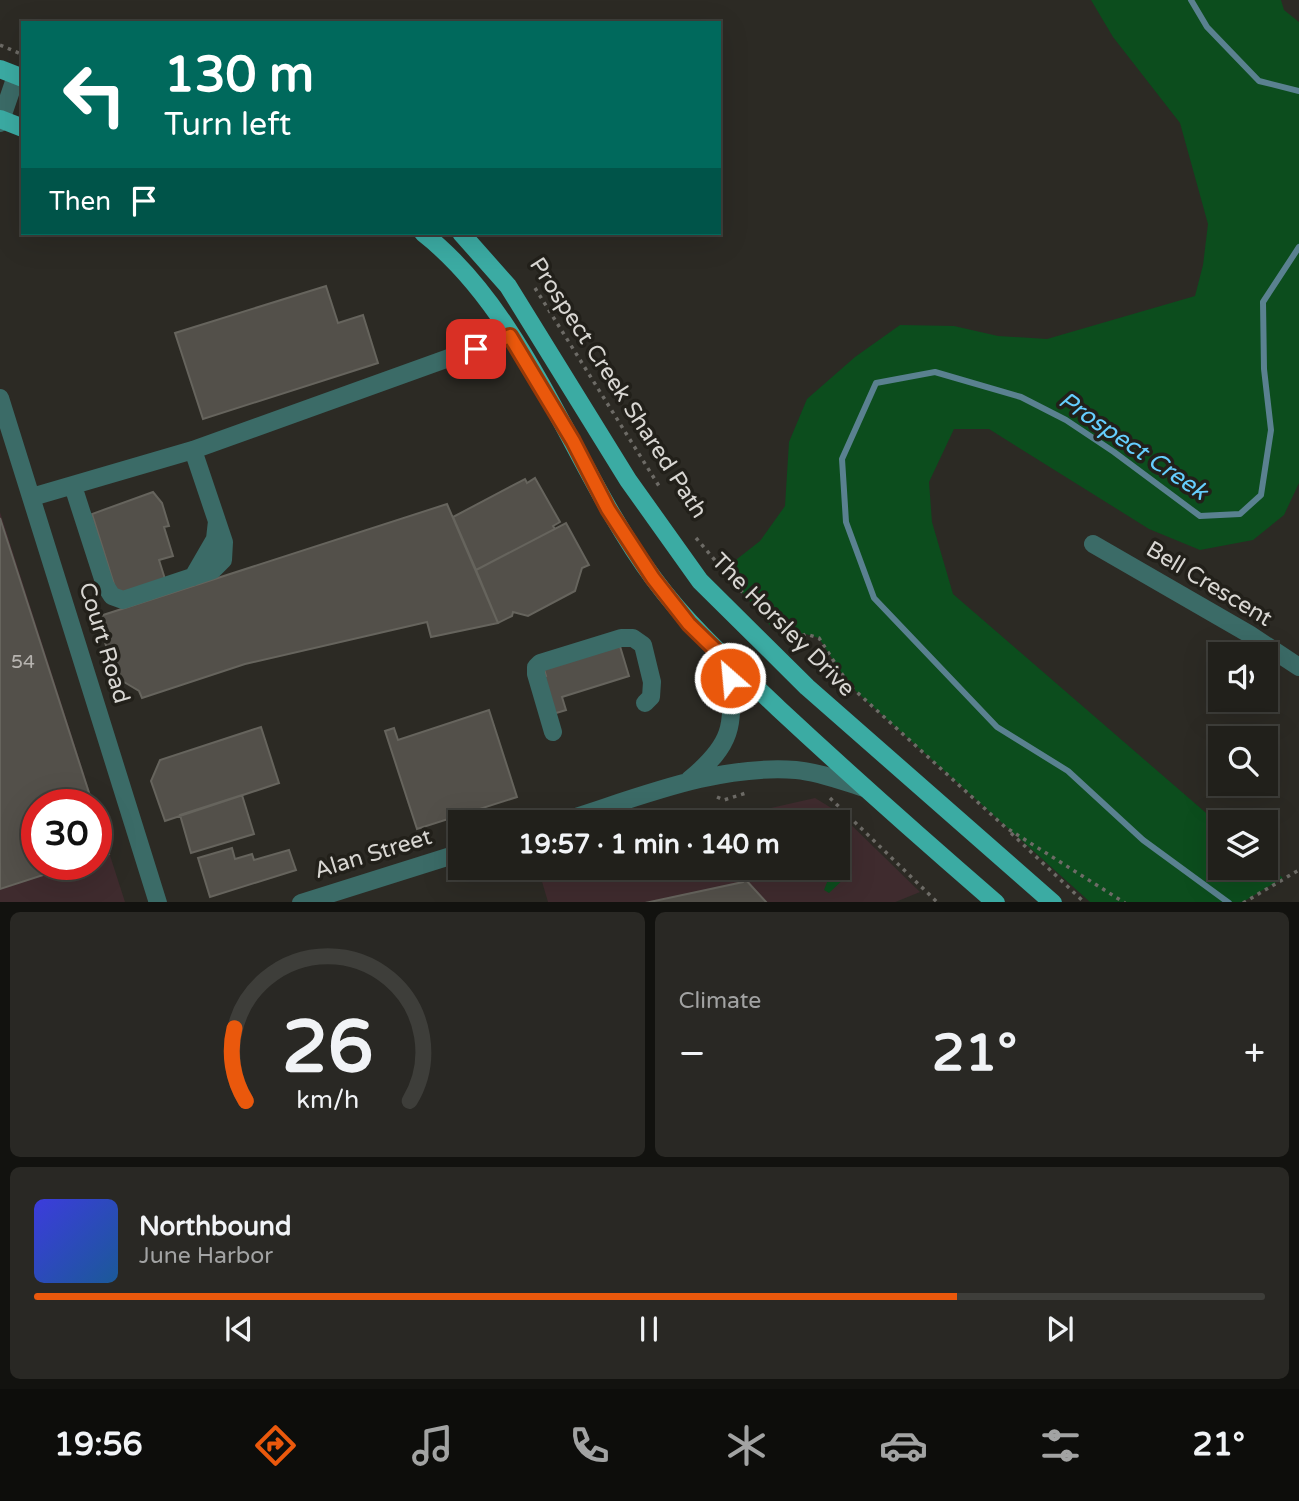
<!DOCTYPE html>
<meta charset="utf-8">
<style>
:root{--surface:#21201b;--page:#292824;--text:#f1f3f6;--muted:#a2a3a3;--line:#3e3e3a;--accent:#ea580c}
body{margin:0;font-family:"Varela Round",sans-serif;background:var(--page);color:var(--text);height:100vh;display:flex;flex-direction:column;font-size:26px;white-space:nowrap}
*{box-sizing:border-box;margin:0}
p{font-size:23px;color:var(--muted)}
.icon{flex:none;width:38px;height:38px;fill:none;stroke:currentColor;stroke-width:2;stroke-linecap:round;stroke-linejoin:round}
.map{position:relative;height:902px;overflow:hidden}
.sheet{display:flex;flex-direction:column;gap:10px;padding:10px;background:#12120f;flex:1}
.sheet>*{flex:none}
.guide{position:absolute;left:21px;top:21px;width:700px;height:214px;border-radius:0px;box-shadow:0 7px 28px #0002,0 0 0 2px var(--line);background:#00695c;color:#fff;overflow:hidden}
.tools{position:absolute;left:1208px;top:642px;display:grid;gap:14px}
.tools a{display:grid;place-items:center;width:70px;height:70px;border-radius:0px;background:var(--surface);box-shadow:0 7px 28px #0002,0 0 0 2px var(--line);font-size:35px}
.speed{position:absolute;left:21px;top:789px;display:flex;gap:14px;font-size:35px;font-weight:700;text-align:center}
.speed>*{display:grid;place-content:center;width:91px;height:91px;border-radius:50%;background:var(--surface);box-shadow:0 7px 28px #0002,0 0 0 2px var(--line);line-height:1}
.speed .limit{border:10px solid #d22;background:#fff;color:#111}
.pin{position:absolute;display:grid;place-items:center;width:60px;height:60px;color:#fff;margin:-30px;border-radius:14px;box-shadow:0 4px 10px #0006}
.me{position:absolute;width:77px;margin:-38px;rotate:333deg;stroke-linejoin:round;filter:drop-shadow(0 0 5px #0008)}
.turn{display:flex;align-items:center;gap:24px;height:147px;padding:0 28px;font-size:32px}
.turn .icon{width:91px;height:91px;stroke-width:2.5}
.turn b{display:block;font-size:49px;line-height:60px}
.then{display:flex;align-items:center;height:66px;padding:0 28px;background:#0003;gap:14px;font-size:26px}
.big{font-size:52px;font-weight:700;line-height:1.1}
.sheet .card{flex:1;display:flex;flex-direction:column;justify-content:center;gap:10px;min-width:0;padding:0 24px;border-radius:10px;background:var(--page)}
.sheet .dial{align-items:center;gap:0}
.dial svg{height:182px;overflow:visible;fill:none;stroke:var(--line);stroke-width:7;stroke-linecap:round;text-anchor:middle}
.dial text{fill:var(--text);stroke:none}
.song{display:flex;align-items:center;gap:21px}
.cover{width:84px;height:84px;border-radius:10px;background:linear-gradient(135deg,hsl(240 70% 55%),hsl(210 70% 35%))}
.played{height:7px;border-radius:4px;background:linear-gradient(90deg,var(--accent) 75%,var(--line) 75%)}
.keys{display:flex;justify-content:space-around;direction:ltr}
.heat{display:flex;justify-content:space-between;align-items:center;font-size:38px;direction:ltr}
.sheet .tiles{flex:1;display:grid;gap:10px;grid-template-columns:1fr 1fr}
.card:last-child{grid-column:span 2}
.trip{position:absolute;left:448px;top:810px;width:402px;height:70px;border-radius:0px;background:var(--surface);box-shadow:0 7px 28px #0002,0 0 0 2px var(--line);font-weight:700;line-height:70px;text-align:center}
.dock{display:flex;height:112px;justify-content:space-around;align-items:center;background:#0d0d0b;color:var(--muted)}
.dock .icon{width:49px;height:49px}
.dock .selected{color:var(--accent)}
.dock b{font-size:32px;color:var(--text)}
.map>svg:first-child{display:block}
.commercial{fill:#3f2b2e}
.green{fill:#0c4d1d}
.lines{fill:none;stroke-linecap:round;stroke-linejoin:round}
.stream{stroke:#5a8190;stroke-width:6}
.building{fill:#53504a;stroke:#66645d;stroke-width:2}
.path{stroke:#6d6b66;stroke-width:3.5;stroke-dasharray:3.5 5;stroke-linecap:butt}
.minor{stroke:#3b6b67;stroke-width:18}
.major{stroke:#3baba3;stroke-width:18}
.route-casing{stroke:#983908;stroke-width:18}
.route{stroke:#ea580c;stroke-width:12}
.labels{text-anchor:middle;dominant-baseline:central;stroke-width:7;stroke-linejoin:round;paint-order:stroke}
.number-label{font-size:19px;fill:#b7b4b0}
.street-label{font-size:23px;fill:#d8d6d2;stroke:#22201a}
.water-label{font-size:24px;font-style:italic;fill:#65cefe;stroke:#22201a}
</style>
<div class="map">
<svg width="1299" height="903" viewBox="0 0 1299 903">
<rect width="100%" height="100%" fill="#2c2a24"/>
<path class="commercial" d="M0,512l94,293h-57v59h59v-52l29,90h-125z
M815,798l23,14 82,80 -27,11 -345,-1 -10,-34h300v-46h-130z"/>
<path class="green" d="M1091,0h190l3,10 15,12v461l-15,32 -31,25 -53,10 -51,-21 -160,-100h-35l-25,53 3,40 21,72 267,231v43h45v-5l18,15 -40,24h-153l-241,-217 -30,-47 -13,-4 -16,7 -16,-11 -51,-60 37,-29 25,-35 4,-64 18,-43 48,-42 45,-32 54,1 44,10 49,3 148,-43 8,-31 5,-41 -28,-101 -67,-86z
M844,865l7,7 -22,21 -5,-3 5,-13 9,3z"/>
<g class="lines">
<path class="stream" d="M1191,0l16,27 52,54 40,10
M1229,903l-86,-63 -75,-69 -71,-44 -123,-129 -28,-76 -4,-63 34,-76 59,-11 86,25 45,23 48,32 86,64 40,-2 21,-19 10,-65 -7,-61 -1,-67 36,-55"/>
</g>
<path class="building" d="M326,286l12,37 25,-8 15,48 -175,56 -28,-86z
M535,478l25,44 -7,4 2,3 -79,41 -23,-53 72,-38 2,4z
M153,492l9,11 7,23 -5,1 9,29 -14,4 6,19 -48,15 -25,-80z
M447,504l51,119 -67,14 -4,-15 -182,42 -103,34 -3,-7 -15,-9 -6,2 -21,-67z
M0,518l93,287h-56v59h40l-77,25z
M566,523l23,42 -7,3 -7,23 -47,25 -15,-4 -1,4 -14,7 -22,-53z
M619,643l10,33 -67,21 4,13 -13,4 -12,-37 5,-1 -3,-10z
M489,710l28,87 -100,32 -32,-98 9,-3 4,12z
M261,727l18,56 -114,38 -14,-40 9,-21z
M242,795l12,39 -63,19 -11,-38z
M96,815l13,39 -13,4z
M232,848l3,11 17,-5 2,6 35,-10 7,20 -86,27 -12,-39z
M745,879l22,24h-122l98,-21z"/>
<g class="lines">
<path class="path" d="M0,45l21,9
M535,288l124,198
M696,538l47,55
M787,639l3,2 16,-7 13,4 30,47 156,142 120,76
M717,797l7,3 22,-7
M830,798l108,105
M1011,833l74,70
M1243,903l56,-33"/>
<path class="minor" d="M0,123l16,-47
M0,398l158,505
M73,486l32,99 7,11 11,4 90,-30 10,-10 1,-18 -31,-92
M32,497l161,-47 317,-114
M1093,544l156,90 50,33
M193,577l22,-38 2,-18
M553,732l-17,-58v-7l4,-4 81,-25h12l10,7 9,37 -1,15 -6,6
M689,780c50,-41 43,-58 40,-118
M560,822c75,-23 155,-58 236,-52 23,2 46,11 68,18
M301,903l159,-50"/>
<path class="major" d="M0,69l23,9
M0,119l23,9
M423,233c106,83 151,239 231,346 36,49 81,88 125,130 71,66 143,130 217,194
M461,233l47,53 120,194 72,101 107,106 246,216"/>
</g>
<g class="lines">
<g class="route-casing">
<path id="route" d="M476,349l34,-13 63,105 35,68 45,69 36,46 40,39 1,15"/>
</g>
<use href="#route" class="route"/>
</g>
<g class="labels">
<g class="number-label">
<text x="23" y="662">54</text>
</g>
<g class="street-label">
<text transform="translate(618 388) rotate(57)">Prospect Creek Shared Path</text>
<text transform="translate(1209 584) rotate(31)">Bell Crescent</text>
<text transform="translate(783 625) rotate(45)">The Horsley Drive</text>
<text transform="translate(104 643) rotate(73)">Court Road</text>
<text transform="translate(373 854) rotate(-17)">Alan Street</text>
</g>
<g class="water-label">
<text transform="translate(1133 446) rotate(34)">Prospect Creek</text>
</g>
</g>
</svg>
<div class="tools">
<a><svg class="icon" aria-label="sound" viewBox="0 0 24 24"><path d="M4 9h4l5-4v14l-5-4H4zM17 9q2 3 0 6"/></svg></a>
<a><svg class="icon" aria-label="search" viewBox="0 0 24 24"><circle cx="10" cy="10" r="6"/><path d="M15 15l6 6"/></svg></a>
<a><svg class="icon" aria-label="layers" viewBox="0 0 24 24"><path d="M12 4l9 5-9 5-9-5zM3 14l9 5 9-5"/></svg></a>
</div>
<div class="speed"><div class="limit">30</div></div>
<div class="pin" style="left:476px;top:349px;background:#d93025"><svg class="icon" aria-label="arrive" viewBox="0 0 24 24"><path d="M6 21V4h12l-3 4 3 4H6"/></svg></div>
<svg class="me" style="left:730px;top:678px" viewBox="-20 -20 40 40"><circle r="17" fill="#ea580c" stroke="#fff" stroke-width="3"/><path d="M0-11L8 9 0 5-8 9z" fill="#fff"/></svg>
<div class="trip">19:57 · 1 min · 140 m</div>
<div class="guide">
<div class="turn"><svg class="icon" aria-label="left" viewBox="0 0 24 24"><path d="M17 20v-9H6M10 6l-5 5 5 5"/></svg><div><b>130 m</b>Turn left</div></div>
<div class="then">Then<svg class="icon" aria-label="arrive" viewBox="0 0 24 24"><path d="M6 21V4h12l-3 4 3 4H6"/></svg></div>
</div>
</div>
<section class="sheet">
<div class="tiles">
<div class="card dial"><svg viewBox="0 0 100 80">
<path d="M14 69A42 42 0 1 1 86 69"/>
<path d="M14 69A42 42 0 0 1 9 37" stroke="#ea580c"/>
<text x="50" y="56" font-size="32" font-weight="700">26</text>
<text x="50" y="72" font-size="11">km/h</text>
</svg></div>
<div class="card"><p>Climate</p>
<div class="heat"><a>−</a><b class="big">21°</b><a>+</a></div>
</div>
<div class="card">
<div class="song"><i class="cover"></i><div><b>Northbound</b><p>June Harbor</p></div></div>
<div class="played"></div>
<div class="keys"><svg class="icon" aria-label="previous" viewBox="0 0 24 24"><path d="M18 5L8 12l10 7zM5 5v14"/></svg><svg class="icon" aria-label="pause" viewBox="0 0 24 24"><path d="M8 5v14M16 5v14"/></svg><svg class="icon" aria-label="next" viewBox="0 0 24 24"><path d="M6 5l10 7-10 7zM19 5v14"/></svg></div>
</div>
</div>
</section>
<nav class="dock">
<b>19:56</b>
<svg class="icon selected" aria-label="directions" viewBox="0 0 24 24"><path d="M12 3l9 9-9 9-9-9zM9 14v-3h6M13 9l2 2-2 2"/></svg>
<svg class="icon" aria-label="music" viewBox="0 0 24 24"><path d="M9 18V5l10-2v13"/><circle cx="6" cy="18" r="3"/><circle cx="16" cy="16" r="3"/></svg>
<svg class="icon" aria-label="phone" viewBox="0 0 24 24"><path d="M5 4h4l2 5-3 2q2 4 5 5l2-3 5 2v4C11 20 4 13 5 4z"/></svg>
<svg class="icon" aria-label="climate" viewBox="0 0 24 24"><path d="M12 3v18M4 7l16 10M4 17L20 7"/></svg>
<svg class="icon" aria-label="car" viewBox="0 0 24 24"><path d="M5 17H2v-5l4-1 3-4h7l3 4 3 1v5h-3M9 17h6M6 11h13"/><circle cx="7" cy="17" r="2"/><circle cx="17" cy="17" r="2"/></svg>
<svg class="icon" aria-label="filters" viewBox="0 0 24 24"><path d="M4 7h16M4 17h16"/><circle cx="9" cy="7" r="2"/><circle cx="15" cy="17" r="2"/></svg>
<b>21°</b>
</nav>
